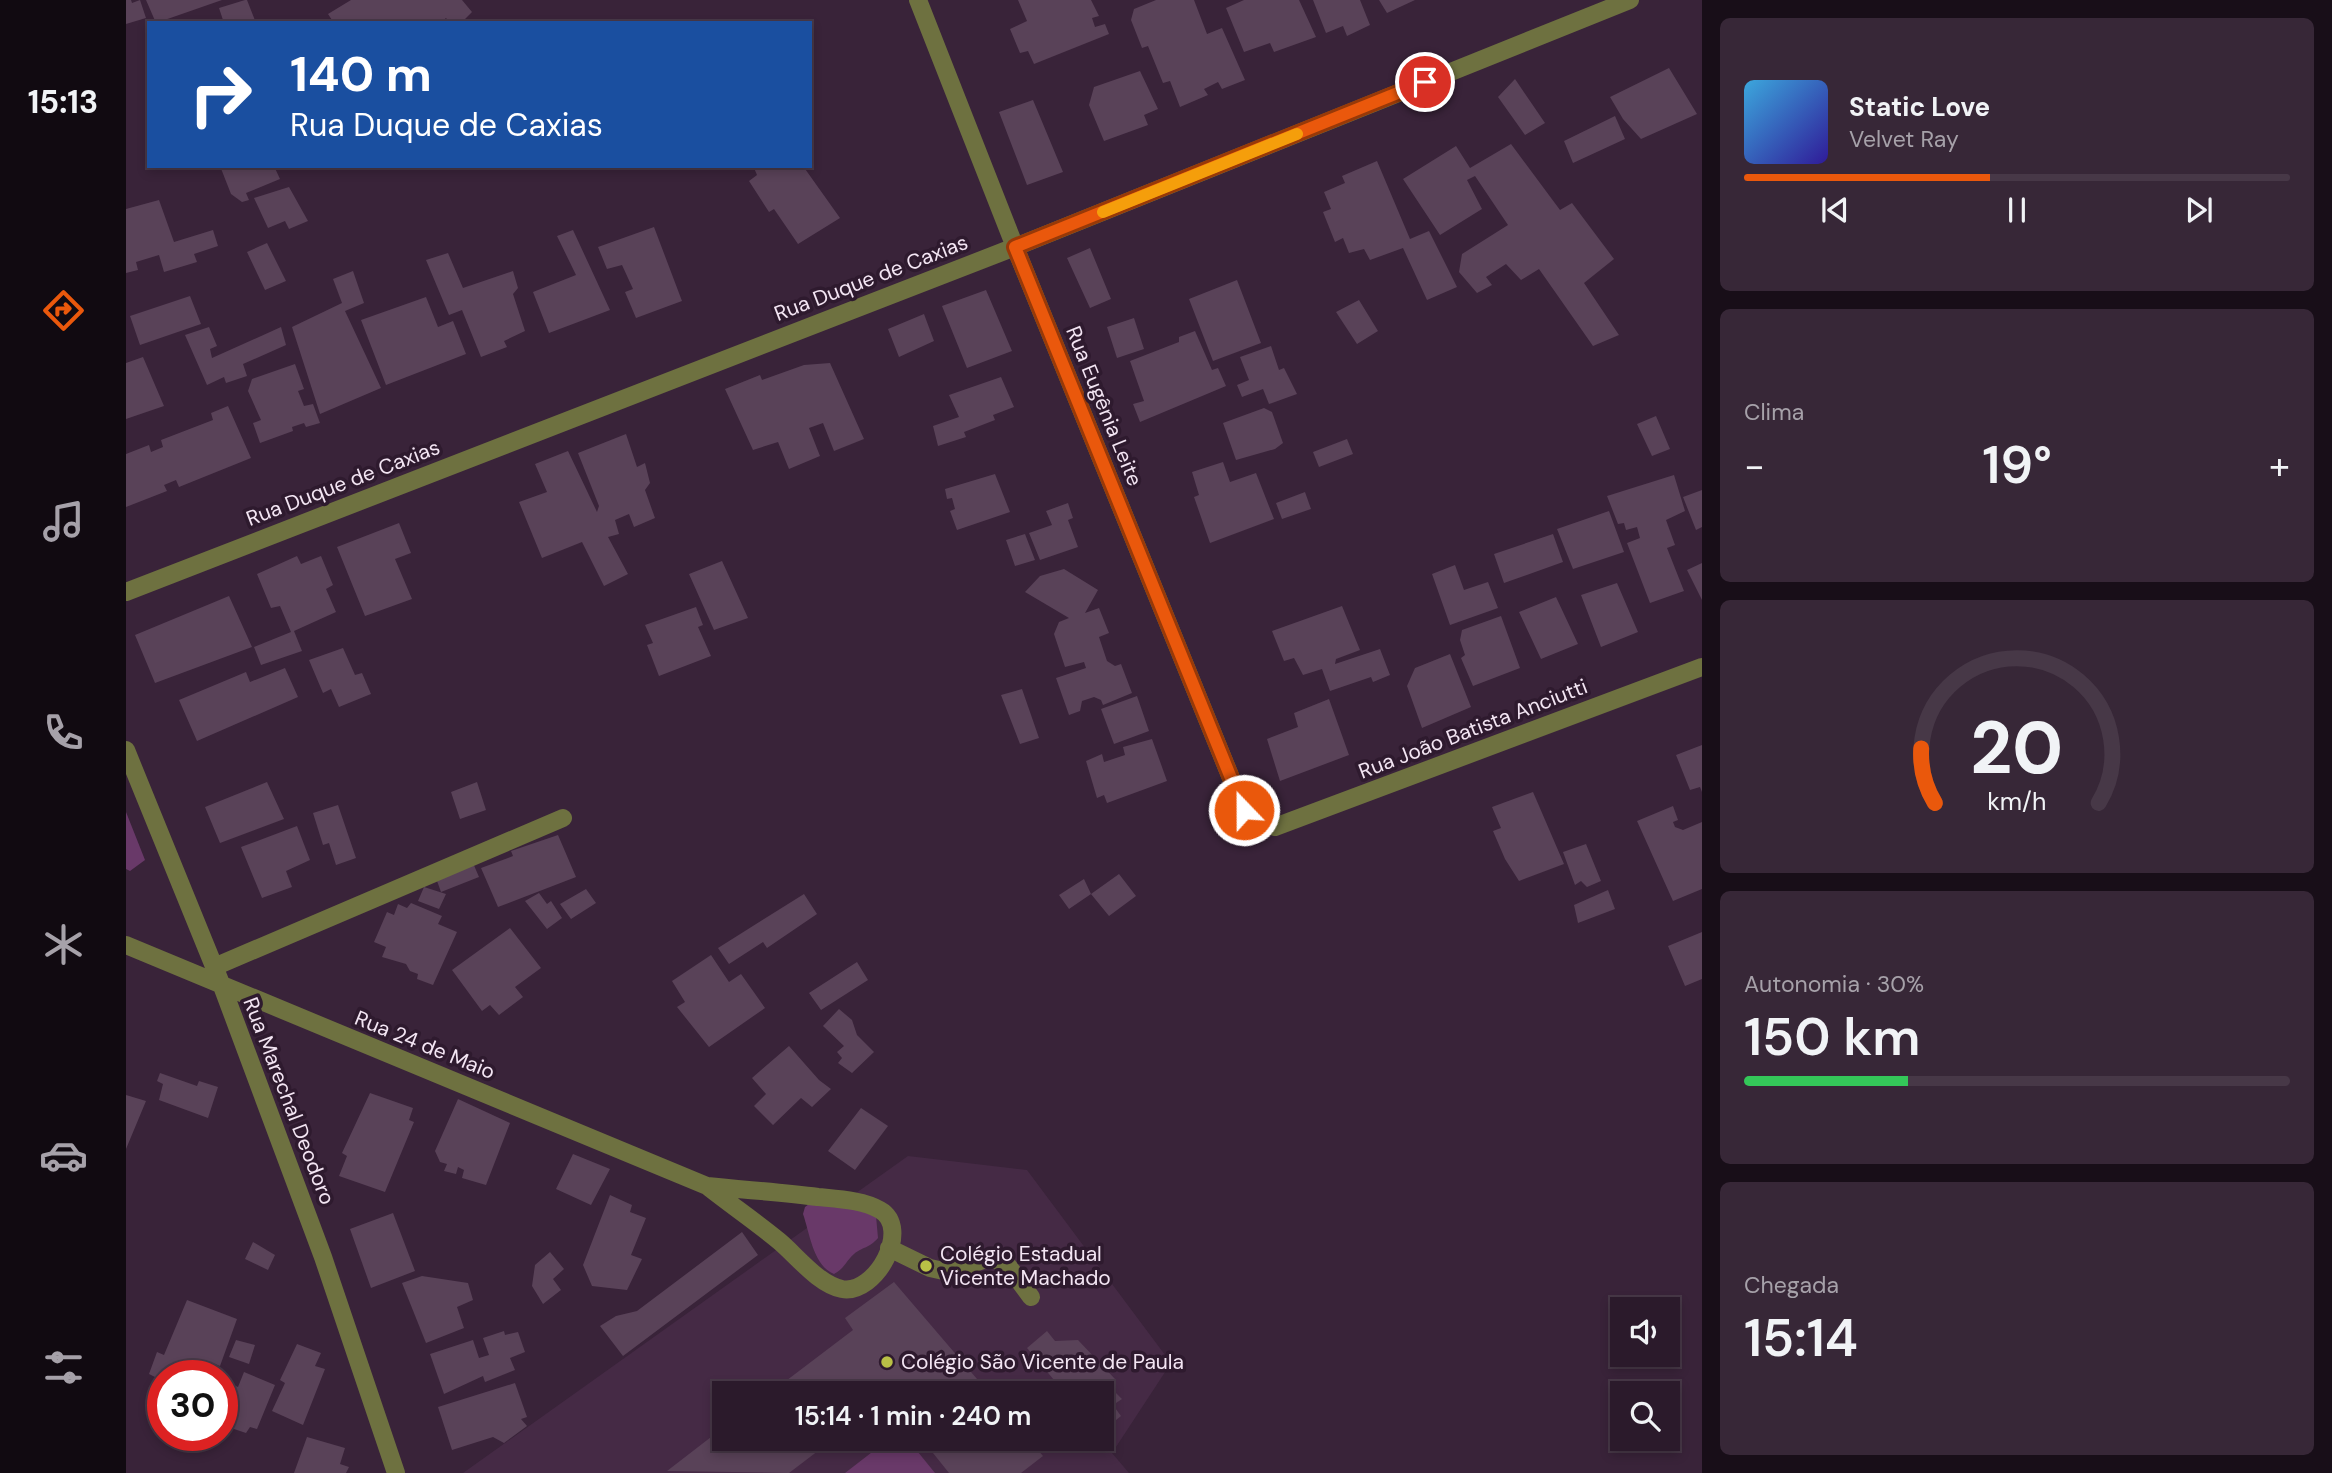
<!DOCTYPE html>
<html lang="pt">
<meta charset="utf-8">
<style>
:root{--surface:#2b1a2b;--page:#372737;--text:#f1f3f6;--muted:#a6a1a9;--line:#473847;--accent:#ea580c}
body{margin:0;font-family:"DM Sans",sans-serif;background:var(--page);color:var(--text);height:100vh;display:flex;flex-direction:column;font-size:26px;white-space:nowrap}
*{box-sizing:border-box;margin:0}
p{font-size:23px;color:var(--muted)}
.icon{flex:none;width:38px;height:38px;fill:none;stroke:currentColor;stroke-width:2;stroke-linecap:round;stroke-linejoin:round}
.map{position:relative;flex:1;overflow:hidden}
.details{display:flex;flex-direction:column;gap:18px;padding:18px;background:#180e18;width:630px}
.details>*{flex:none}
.top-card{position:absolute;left:21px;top:21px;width:665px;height:147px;border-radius:0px;box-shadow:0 4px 10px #0003,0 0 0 2px var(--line);background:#1a4fa0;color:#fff;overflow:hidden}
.tools{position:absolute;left:1484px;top:1297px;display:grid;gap:14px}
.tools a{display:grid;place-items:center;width:70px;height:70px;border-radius:0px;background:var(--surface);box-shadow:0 4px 10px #0003,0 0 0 2px var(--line);font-size:35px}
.speed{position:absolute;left:21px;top:1360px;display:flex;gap:14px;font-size:35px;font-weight:700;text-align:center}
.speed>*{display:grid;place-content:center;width:91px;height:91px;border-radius:50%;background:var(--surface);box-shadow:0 4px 10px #0003,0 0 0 2px var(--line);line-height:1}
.speed .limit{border:10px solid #d22;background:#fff;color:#111}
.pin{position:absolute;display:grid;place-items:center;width:60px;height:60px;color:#fff;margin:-30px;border:4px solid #fff;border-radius:50%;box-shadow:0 2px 7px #0007}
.me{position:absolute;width:77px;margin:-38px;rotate:338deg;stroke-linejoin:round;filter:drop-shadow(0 0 5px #0008)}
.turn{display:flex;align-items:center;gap:24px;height:147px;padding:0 28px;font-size:32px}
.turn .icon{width:91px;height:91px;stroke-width:2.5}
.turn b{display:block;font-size:49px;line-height:60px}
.big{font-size:52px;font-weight:600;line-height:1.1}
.details .widget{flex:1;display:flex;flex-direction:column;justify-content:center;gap:10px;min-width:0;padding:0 24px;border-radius:10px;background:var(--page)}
.details .dial{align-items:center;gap:0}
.dial svg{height:182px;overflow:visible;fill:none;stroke:var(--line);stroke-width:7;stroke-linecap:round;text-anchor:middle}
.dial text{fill:var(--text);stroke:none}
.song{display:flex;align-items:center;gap:21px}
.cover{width:84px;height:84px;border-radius:10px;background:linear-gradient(135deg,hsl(200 70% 55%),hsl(250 70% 35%))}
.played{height:7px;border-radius:4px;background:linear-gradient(90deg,var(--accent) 45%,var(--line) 45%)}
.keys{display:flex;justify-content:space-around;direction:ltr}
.heat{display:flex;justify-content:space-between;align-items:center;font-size:38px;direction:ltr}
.charge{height:10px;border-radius:5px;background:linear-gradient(90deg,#34c759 30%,var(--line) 0)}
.trip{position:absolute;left:586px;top:1381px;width:402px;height:70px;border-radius:0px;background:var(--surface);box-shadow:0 4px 10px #0003,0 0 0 2px var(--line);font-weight:600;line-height:70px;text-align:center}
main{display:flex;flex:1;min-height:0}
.menu{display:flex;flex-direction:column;width:126px;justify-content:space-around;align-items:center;background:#110a11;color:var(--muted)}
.menu .icon{width:49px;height:49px}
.menu .selected{color:var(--accent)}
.menu b{font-size:32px;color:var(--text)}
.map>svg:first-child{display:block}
.built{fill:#452a45;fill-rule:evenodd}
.green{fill:#693969}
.building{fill:#594258}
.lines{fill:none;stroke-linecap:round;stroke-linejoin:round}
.minor{stroke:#6e7140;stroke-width:18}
.route-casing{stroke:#983908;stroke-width:18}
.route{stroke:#ea580c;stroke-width:12}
.slow{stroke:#f59e0b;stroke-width:12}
.poi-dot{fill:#b9c046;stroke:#2e1a2e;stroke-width:2.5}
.labels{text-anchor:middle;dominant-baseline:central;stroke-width:7;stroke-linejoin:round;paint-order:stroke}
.street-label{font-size:21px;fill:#f3e5f3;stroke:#2e1a2e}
.poi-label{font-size:21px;fill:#f3e5f3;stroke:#2e1a2e;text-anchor:start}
</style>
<main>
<nav class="menu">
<b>15:13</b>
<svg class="icon selected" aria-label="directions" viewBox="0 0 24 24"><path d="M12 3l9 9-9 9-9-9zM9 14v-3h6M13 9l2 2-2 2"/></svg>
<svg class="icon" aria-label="music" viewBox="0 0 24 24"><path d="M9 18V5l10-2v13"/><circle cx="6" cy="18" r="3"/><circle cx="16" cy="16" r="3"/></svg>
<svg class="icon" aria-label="phone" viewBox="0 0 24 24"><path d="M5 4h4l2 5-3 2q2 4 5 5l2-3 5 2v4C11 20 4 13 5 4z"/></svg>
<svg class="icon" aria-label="climate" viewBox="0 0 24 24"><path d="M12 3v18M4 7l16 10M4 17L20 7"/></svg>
<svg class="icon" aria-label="car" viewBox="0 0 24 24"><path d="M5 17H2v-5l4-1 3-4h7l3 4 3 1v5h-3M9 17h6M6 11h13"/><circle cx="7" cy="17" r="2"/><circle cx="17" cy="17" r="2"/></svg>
<svg class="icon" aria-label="filters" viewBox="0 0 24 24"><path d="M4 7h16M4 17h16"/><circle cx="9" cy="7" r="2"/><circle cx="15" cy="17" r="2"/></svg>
</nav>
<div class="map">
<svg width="1576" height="1473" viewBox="0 0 1576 1473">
<rect width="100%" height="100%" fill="#392339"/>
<path class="built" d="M782,1156l119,14 144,193 -59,90 17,20h-666zM598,1393h378v45h-378z"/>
<path class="green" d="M0,812l19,48 -15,11 -4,-2z
M686,1202l25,1 39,13 2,22c-10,11 -14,8 -24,16 -8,7 -10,15 -20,20 -21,-9 -24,-40 -31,-60l2,-7z
M763,1439l20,2 26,32h-90z"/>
<path class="building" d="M0,0h5l1,3 8,-3 6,18 -20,6z
M20,0h76l-66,23z
M119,0h2l9,23h-32l-5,-15z
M225,0h111l10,12 -11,11h-11l-4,-5 -6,5h-106l-6,-9z
M892,0h73l8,16 -7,2 3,9 10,-3 4,10 -75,30 -6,-13 -8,2 -10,-24 17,-8z
M1030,0h38l13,34 15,-6 23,52 -23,9 -4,-7 -14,7 4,6 -28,12 -10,-26 -7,2 -15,-37 -6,2 -11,-28 3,-11z
M1118,0h55l17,37 -42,15 -4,-9 -26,9 -18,-44z
M1187,0h47l10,25 -23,11 -4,-10 -17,7z
M1253,0h36l-28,13z
M1543,68l28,46 -56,25 -18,-20 -13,-22z
M1014,71l18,38 -14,6 4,10 -44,16 -15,-36 5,-18z
M1389,79l30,44 -20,12 -27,-38z
M907,100l30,72 -36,13 -28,-73z
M1489,116l10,23 -52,24 -9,-22z
M1385,144l49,66 12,-7 42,56 -30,24 35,52 -26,11 -54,-77 -18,11 -15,-16 -20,13 6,8 -15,8 -18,-21 3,-18 46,-29 -33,-49 -8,4 15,29 -42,26 -37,-56 53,-33 14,22z
M1251,161l33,78 19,-8 28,56 -30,13 -24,-52 -33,12 -6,-11 -15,4 -6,-15 -8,4 -12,-30 8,-3 -7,-17 21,-9 -3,-7z
M94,166h54l6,13 -34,14 3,7 -7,2 -11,-8z
M632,166h45l37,52 -42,26 -24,-35 -5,3 -20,-31 8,-6 -3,-7z
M163,187l19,34 -19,8 -4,-8 -17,7 -14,-30z
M33,200l15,42 39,-12 5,16 -24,8 3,8 -33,10 -5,-17 -23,7 2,8 -12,3v-64z
M528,227l28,74 -46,17 -11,-26 8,-3 -11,-24 -15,4 -9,-22z
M447,230l37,80 -61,23 -16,-41 43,-17 -19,-39z
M141,243l19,38 -21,9 -18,-38z
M964,248l21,51 -21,9 -23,-50z
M322,253l15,35 50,-17 5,17 -5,6 12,37 -21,10 3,6 -26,10 -19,-47 -13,5 -23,-55z
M227,271l11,32 -19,8 36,77 -61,26 -28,-87 50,-24 -9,-24z
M1111,280l24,63 -48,18 -24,-62z
M860,290l26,61 -45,17 -25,-62z
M64,296l11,28 -61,21 -10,-29z
M300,297l12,30 15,-6 13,33 -80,31 -25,-65z
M1233,300l19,31 -21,13 -21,-32z
M798,314l10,27 -35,16 -11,-28z
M1008,318l10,31 -27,9 -10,-31z
M83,327l8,19 -7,3 2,9 69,-31 5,18 -43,19 4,12 -21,7 -2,-6 -17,8 -22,-50z
M1069,331l17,39 6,-2 8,18 -86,36 -7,-18 11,-3 -14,-40 49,-19v-5z
M1145,346l8,24 5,-2 13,26 -28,10 -6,-15 -21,8 -5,-12 12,-5 -9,-23z
M17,357l21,49 -38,13v-56z
M704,363l34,76 -30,12 -11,-28 -14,5 11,28 -31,13 -11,-27 -25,8 -28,-61 35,-14 2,5 42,-15z
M169,364l9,25 -6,2 6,15 9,-2 7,19 -14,4 -2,-4 -12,4 1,4 -33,12 -7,-20 8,-3 -13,-29 4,-12z
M875,377l13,30 -21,8 2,5 -31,12 2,5 -28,9 -5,-20 26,-9 -10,-22z
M102,406l23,52 -72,29 -3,-7 -12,5 3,6 -41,16v-53l23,-9 2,7 12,-5 -2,-7 52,-20 -2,-7z
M1138,408l8,4 11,31 -8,6 -39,11 -13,-37z
M1530,416l14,33 -18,7 -15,-32z
M500,434l11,33 8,-4 5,20 -5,7 10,28 -21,9 -5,-13 -14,6 4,14 -11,3 20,37 -24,12 -22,-44 -40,16 -23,-56 28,-10 -12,-28 33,-13 29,61 2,-6 -21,-53z
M1221,439l6,15 -34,13 -6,-15z
M1097,462l7,20 26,-9 18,46 -64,24 -16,-46 5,-2 -7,-23z
M869,474l15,38 -53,18 -7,-19 5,-2 -3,-11 -5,1 -2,-10z
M1548,475l11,36 -19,9 9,25 -8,3 17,43 -34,12 -23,-60 13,-5 -3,-11 -11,3 -2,-7 -6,1 -11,-28z
M1576,490v37l-6,3 -13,-33z
M1179,492l6,17 -29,10 -6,-16z
M942,503l5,15 -5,2 10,27 -38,13 -11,-27 23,-8 -6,-14z
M1483,511l15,41 -51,17 -16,-40z
M273,523l12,30 -16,6 17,40 -47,17 -28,-69z
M899,534l10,26 -20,6 -9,-26z
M1427,534l10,28 -59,21 -10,-29z
M171,556l4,8 20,-8 12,29 -7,4 10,23 -42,19 8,20 -41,14 -7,-18 37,-15 -11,-26 -9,2 -14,-34z
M596,561l26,57 -34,12 -25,-56z
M1576,563v37l-15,-30z
M1329,565l9,25 24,-8 10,26 -48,17 -18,-51z
M938,569l34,21 -13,23 14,-5 10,25 -10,4 8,24 8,5 6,-2 11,29 -29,12 -2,-5 -7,-3 -12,4 -2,10 -11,4 -13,-37 30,-10 -2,-6 -19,5 -11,-33 5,-12 10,-4 -44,-26 15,-16z
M1491,583l21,49 -37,15 -20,-52z
M103,596l23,51 -97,36 -20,-48z
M1430,597l22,47 -37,15 -22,-47z
M1216,606l18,44 -24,9 -1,5 45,-15 10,26 -17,7 -2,-5 -41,14 -8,-22 -19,6 -9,-17 -10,3 -12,-30z
M570,607l7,18 -5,2 13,29 -52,20 -12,-31 6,-2 -8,-18z
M1375,616l19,52 -47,18 -12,-28 4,-3 -5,-15 2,-10z
M217,648l12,27 7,-2 9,21 -32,13 -8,-18 -8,4 -14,-33z
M1324,654l21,53 -49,21 -15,-42 8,-18z
M159,668l13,29 -101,44 -18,-41 67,-28 4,10z
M896,689l17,49 -19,6 -19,-49z
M1011,696l12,35 -35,13 -13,-35z
M1203,699l20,56 -69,26 -13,-42 31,-12 -4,-14z
M1026,739l15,42 -60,22 -3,-8 -7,3 -11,-37 16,-7 2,8 21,-7 -2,-8z
M1576,745v47l-2,-5 -10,3 -14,-35z
M141,782l17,37 -64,24 -15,-36z
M351,782l9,28 -26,9 -9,-27z
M1407,792l31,72 -45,17 -14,-22 -12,-28 8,-3 -9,-21z
M212,805l18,53 -20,7 -7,-22 -6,2 -10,-32z
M1547,806l5,14 -5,2 2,5 8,3 19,-8v67l-29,12 -36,-80z
M171,826l13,34 -24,11 6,16 -30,11 -21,-51z
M432,835l18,42 -78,30 -17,-39 32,-12 -2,-5z
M1460,844l15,37 -14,6 -6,-6 -6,4 -12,-33z
M347,863l6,14 -38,15 -5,-14z
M993,874l17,22 -27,20 -18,-22z
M958,879l7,15 -22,15 -10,-14z
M298,887l22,7 -7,15 -21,-8z
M460,889l10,14 -25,16 -11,-15z
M1482,890l7,19 -37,14 -4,-18z
M413,893l8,11 4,-3 11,17 -15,11 -22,-28z
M678,894l13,20 -50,34 -4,-6 -34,22 -11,-16z
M285,903l31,13 -4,8 19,8 -24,53 -16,-6 1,-5 -8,-3 -4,-7 -24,-7 4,-10 -12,-5 13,-30 7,3 4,-11 9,4z
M384,928l31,40 -26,19 8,10 -24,18 -9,-10 -8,6 -30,-41z
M1576,932v47l-17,7 -17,-40z
M585,955l18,27 12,-8 24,34 -56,39 -32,-40 8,-5 -13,-21z
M731,962l11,18 -47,30 -12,-17z
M713,1009l13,11 5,15 17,17 -22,21 -14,-10 4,-5 -5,-6 7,-6 -21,-20z
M663,1046l30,34 12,9 -19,18 -11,-9 -28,27 -19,-19 12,-12 -14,-16z
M34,1073l37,13 2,-5 19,6 -10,31 -49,-18 4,-16 -6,-3z
M244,1093l43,15 -4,12 5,2 -29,70 -46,-16 8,-20 -5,-3z
M0,1095l20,6 -20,48z
M332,1099l52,24 -24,62 -24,-7 2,-8 -6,-3 -2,7 -12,-3 3,-7 -7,-2 -5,-11z
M735,1108l27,18 -33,44 -27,-19z
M447,1154l37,15 -19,36 -35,-16z
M484,1195l22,10 -2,7 16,6 -15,37 11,4 -15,31 -35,-4 -9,-21z
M267,1213l22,58 -44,17 -21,-59z
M616,1232l16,23 -135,101 -23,-30 16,-10 21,-5z
M127,1242l22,13 -7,15 -23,-11z
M424,1252l14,17 -11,10 8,11 -18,14 -11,-18 3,-21z
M296,1276l46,7 5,17 -16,7 7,21 -38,15 -24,-60z
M768,1282l95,111h-219l83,-63 -8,-12z
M61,1300l50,19 -17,47 -8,-3 -2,6 7,3 -1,4h-53v5l-14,-7 8,-22 7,3z
M378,1331l1,4 13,-3 7,20 -15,6 5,12 -30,12 -2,-6 -39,18 -14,-40 43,-14 6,18 10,-3 -6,-17z
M921,1331l8,10 23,-1 37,39 -14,10 4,4 6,-5 11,11 -9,6 8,11 -16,13 -3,-3v-33h-37l-38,-45z
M110,1340l19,5 -6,19 -20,-7z
M171,1344l24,9 -6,13 10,3 -22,56 -31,-14 13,-28 -5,-3z
M118,1372l31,13 -18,44 -7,-2 -4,6 -24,-8v-26l7,-16 9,4z
M389,1383l12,34 -6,2 6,7 -23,17 -11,-6 -41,13 -14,-43z
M598,1427v11h111l-46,35 -122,-2z
M181,1437l38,11 -5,16 9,3 -3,6h-52z
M795,1438h107l15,18 -22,17h-72z"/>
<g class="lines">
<path class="minor" d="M792,0l97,247 229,563 15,13 16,4 427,-160
M0,592l889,-345 615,-247
M0,750l96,236 101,271 73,216
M0,945l581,241c24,19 49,36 72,55 18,15 39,43 63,48 34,6 70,-61 38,-79 -17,-10 -42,-11 -62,-13 -37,-5 -74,-7 -111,-11
M88,967l349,-149
M763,1248l41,20 18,4 41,-14 17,5 25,34"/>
</g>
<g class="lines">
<g class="route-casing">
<path id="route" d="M1118,810l-229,-563 410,-165"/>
</g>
<use href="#route" class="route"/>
<path class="slow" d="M977,212l194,-78"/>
</g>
<g class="poi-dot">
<circle cx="800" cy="1266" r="7"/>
<circle cx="761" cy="1362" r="7"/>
</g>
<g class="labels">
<g class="street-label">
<text transform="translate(745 278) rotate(-21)">Rua Duque de Caxias</text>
<text transform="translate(978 406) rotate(68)">Rua Eugênia Leite</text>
<text transform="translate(217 483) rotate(-21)">Rua Duque de Caxias</text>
<text transform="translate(1347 729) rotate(-21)">Rua João Batista Anciutti</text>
<text transform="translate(299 1045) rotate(22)">Rua 24 de Maio</text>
<text transform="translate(163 1101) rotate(69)">Rua Marechal Deodoro</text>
</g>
<g class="poi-label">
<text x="814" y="1254">Colégio Estadual<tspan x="814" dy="24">Vicente Machado</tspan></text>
<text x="775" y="1362">Colégio São Vicente de Paula</text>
</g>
</g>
</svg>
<div class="tools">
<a><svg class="icon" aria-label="sound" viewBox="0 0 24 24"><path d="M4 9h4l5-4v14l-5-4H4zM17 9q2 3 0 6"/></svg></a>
<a><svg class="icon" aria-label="search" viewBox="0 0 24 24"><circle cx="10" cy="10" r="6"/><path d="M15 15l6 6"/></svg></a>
</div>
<div class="speed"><div class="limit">30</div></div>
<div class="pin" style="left:1299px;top:82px;background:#d93025"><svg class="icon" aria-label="arrive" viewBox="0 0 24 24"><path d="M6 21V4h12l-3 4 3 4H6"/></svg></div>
<svg class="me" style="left:1118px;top:810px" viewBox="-20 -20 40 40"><circle r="17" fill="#ea580c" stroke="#fff" stroke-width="3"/><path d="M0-11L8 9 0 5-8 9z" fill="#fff"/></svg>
<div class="trip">15:14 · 1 min · 240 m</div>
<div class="top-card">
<div class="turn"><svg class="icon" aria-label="right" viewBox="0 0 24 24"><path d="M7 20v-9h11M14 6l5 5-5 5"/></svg><div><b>140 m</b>Rua Duque de Caxias</div></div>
</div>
</div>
<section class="details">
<div class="widget">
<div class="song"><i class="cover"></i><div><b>Static Love</b><p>Velvet Ray</p></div></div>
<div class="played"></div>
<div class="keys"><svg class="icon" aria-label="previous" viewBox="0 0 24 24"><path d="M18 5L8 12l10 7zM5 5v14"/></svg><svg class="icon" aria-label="pause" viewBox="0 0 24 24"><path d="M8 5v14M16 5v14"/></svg><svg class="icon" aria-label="next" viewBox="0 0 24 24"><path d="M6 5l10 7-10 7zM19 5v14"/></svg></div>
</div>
<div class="widget"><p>Clima</p>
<div class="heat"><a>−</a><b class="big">19°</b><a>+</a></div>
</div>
<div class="widget dial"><svg viewBox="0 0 100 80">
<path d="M14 69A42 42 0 1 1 86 69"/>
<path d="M14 69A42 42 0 0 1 8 45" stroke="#ea580c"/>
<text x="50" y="56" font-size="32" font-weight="700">20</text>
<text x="50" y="72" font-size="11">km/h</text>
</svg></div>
<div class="widget"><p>Autonomia · 30%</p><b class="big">150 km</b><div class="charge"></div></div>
<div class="widget"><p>Chegada</p><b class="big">15:14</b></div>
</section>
</main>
